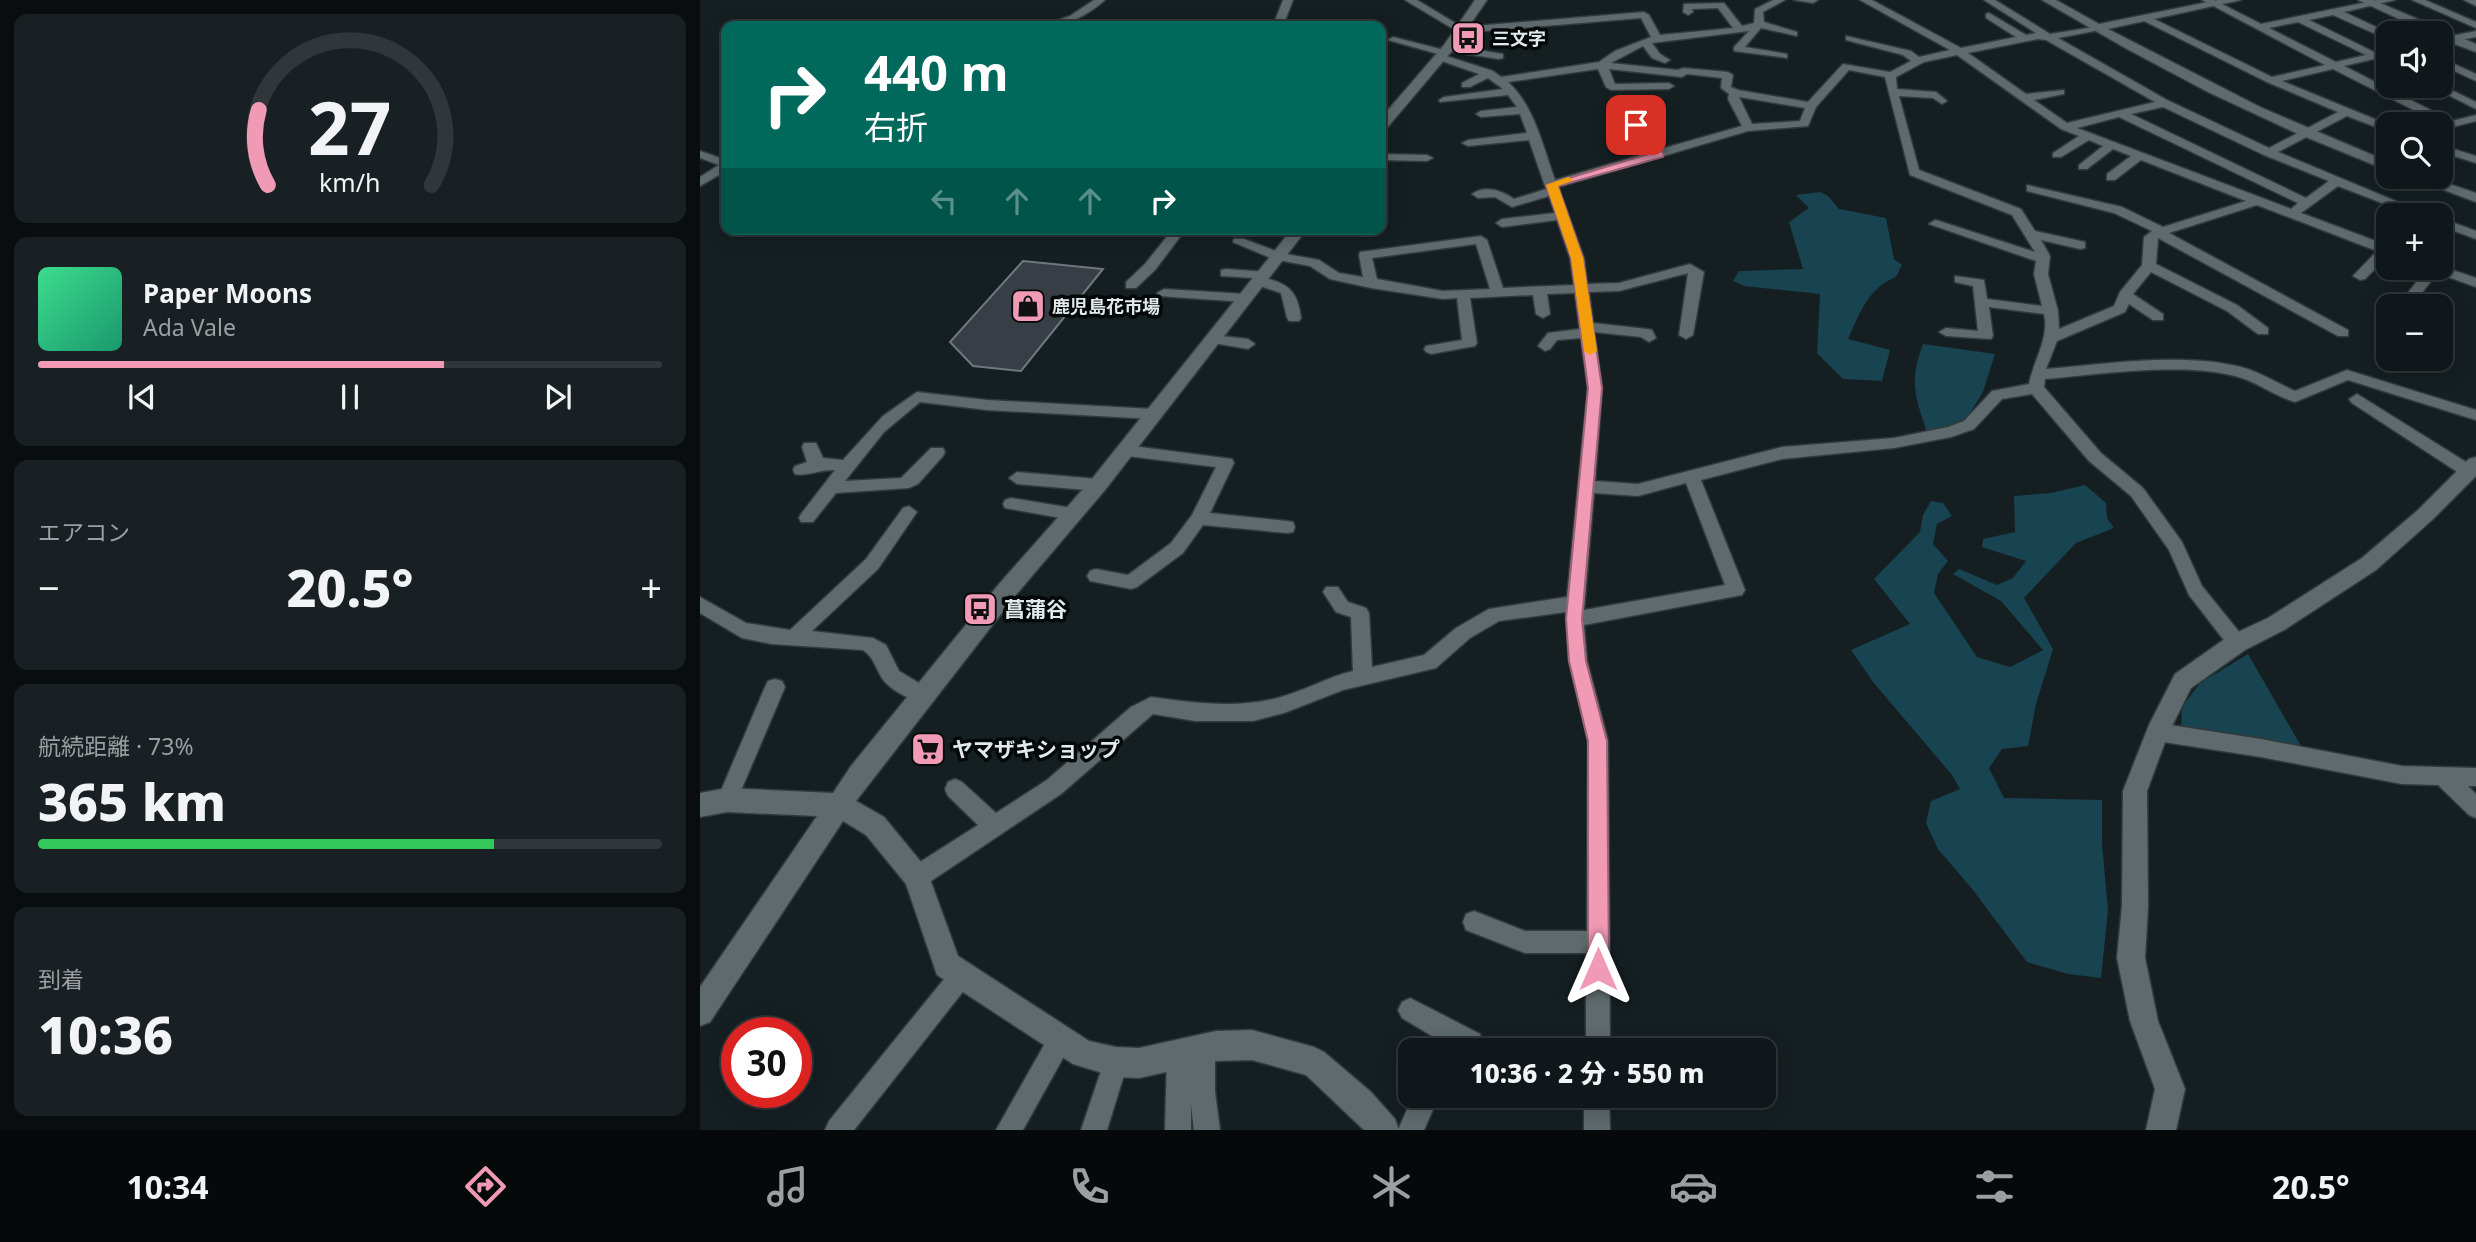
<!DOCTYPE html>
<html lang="ja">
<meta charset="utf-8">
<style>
:root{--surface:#10171a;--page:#192023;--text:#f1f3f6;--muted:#9c9fa2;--line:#303639;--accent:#f09ab6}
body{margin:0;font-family:"Noto Sans","Noto Sans JP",sans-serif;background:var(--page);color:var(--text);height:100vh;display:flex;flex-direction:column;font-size:26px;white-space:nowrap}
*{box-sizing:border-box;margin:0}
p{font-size:23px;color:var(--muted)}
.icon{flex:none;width:38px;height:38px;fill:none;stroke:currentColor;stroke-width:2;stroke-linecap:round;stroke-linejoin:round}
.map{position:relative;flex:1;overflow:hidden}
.drawer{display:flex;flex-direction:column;gap:14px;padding:14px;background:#090d0e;width:700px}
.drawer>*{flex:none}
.guide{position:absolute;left:21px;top:21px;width:665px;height:214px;border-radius:14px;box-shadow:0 4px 18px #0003,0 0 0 2px var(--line);background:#00695c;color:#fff;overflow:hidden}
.controls{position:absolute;left:1676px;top:21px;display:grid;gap:14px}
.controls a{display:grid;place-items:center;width:77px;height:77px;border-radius:14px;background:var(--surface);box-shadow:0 4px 18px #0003,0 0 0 2px var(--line);font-size:35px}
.speed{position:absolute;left:21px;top:1017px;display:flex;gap:14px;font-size:35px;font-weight:700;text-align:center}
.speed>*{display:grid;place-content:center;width:91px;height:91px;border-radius:50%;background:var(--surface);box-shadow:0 4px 18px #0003,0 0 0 2px var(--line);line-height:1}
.speed .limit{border:10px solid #d22;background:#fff;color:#111}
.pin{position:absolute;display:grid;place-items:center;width:60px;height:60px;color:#fff;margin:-30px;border-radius:14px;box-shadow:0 4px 10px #0006}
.me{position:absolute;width:77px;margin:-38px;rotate:0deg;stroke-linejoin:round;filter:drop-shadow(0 0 5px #0008)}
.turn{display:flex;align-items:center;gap:24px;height:147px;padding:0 28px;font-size:32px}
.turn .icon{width:91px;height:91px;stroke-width:2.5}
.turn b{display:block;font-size:49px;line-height:60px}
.lanes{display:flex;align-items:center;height:66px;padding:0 28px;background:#0003;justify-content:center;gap:35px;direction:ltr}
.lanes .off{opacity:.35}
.big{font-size:52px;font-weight:800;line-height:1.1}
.drawer .widget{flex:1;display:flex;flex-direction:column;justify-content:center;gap:10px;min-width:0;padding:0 24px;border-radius:14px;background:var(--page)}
.drawer .dial{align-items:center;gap:0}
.dial svg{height:182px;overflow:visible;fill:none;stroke:var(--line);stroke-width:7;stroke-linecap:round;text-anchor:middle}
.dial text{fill:var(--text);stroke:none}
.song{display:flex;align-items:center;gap:21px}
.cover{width:84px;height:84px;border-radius:10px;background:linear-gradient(135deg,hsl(150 70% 55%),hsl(160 70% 35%))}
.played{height:7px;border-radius:4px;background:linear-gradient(90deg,var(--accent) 65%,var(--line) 65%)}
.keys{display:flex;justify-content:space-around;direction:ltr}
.heat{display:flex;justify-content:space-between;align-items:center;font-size:38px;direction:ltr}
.charge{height:10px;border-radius:5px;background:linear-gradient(90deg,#34c759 73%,var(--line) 0)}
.trip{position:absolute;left:698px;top:1038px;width:378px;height:70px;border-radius:14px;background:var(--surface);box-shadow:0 4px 18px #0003,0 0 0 2px var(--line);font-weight:800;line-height:70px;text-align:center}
.tabs{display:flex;height:112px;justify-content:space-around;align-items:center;background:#06090a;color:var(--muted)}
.tabs .icon{width:49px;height:49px}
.tabs .current{color:var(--accent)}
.tabs b{font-size:32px;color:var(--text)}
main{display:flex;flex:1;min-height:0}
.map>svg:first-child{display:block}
.green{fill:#184350}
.building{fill:#373e45;stroke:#70787f;stroke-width:2}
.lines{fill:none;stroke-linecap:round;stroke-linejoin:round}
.minor-casing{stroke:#333a3c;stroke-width:3}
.tertiary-casing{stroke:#333a3c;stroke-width:3}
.minor{fill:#5e6a6d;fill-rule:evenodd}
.tertiary{fill:#5e6a6d;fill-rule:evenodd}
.route{fill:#f09ab6;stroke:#9c6476;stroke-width:2}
.slow{fill:#f59e0b}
.labels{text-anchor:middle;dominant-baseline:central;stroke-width:7;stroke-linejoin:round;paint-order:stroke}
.far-poi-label{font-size:18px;font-weight:bold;fill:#e2e9eb;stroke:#050809;text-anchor:start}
.poi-label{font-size:21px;font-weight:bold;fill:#e2e9eb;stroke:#050809;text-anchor:start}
</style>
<main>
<section class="drawer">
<div class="widget dial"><svg viewBox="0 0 100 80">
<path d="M14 69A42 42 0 1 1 86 69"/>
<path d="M14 69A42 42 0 0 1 10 36" stroke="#f09ab6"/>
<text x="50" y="56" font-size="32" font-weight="700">27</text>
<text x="50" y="72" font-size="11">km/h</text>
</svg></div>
<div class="widget">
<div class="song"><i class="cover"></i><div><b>Paper Moons</b><p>Ada Vale</p></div></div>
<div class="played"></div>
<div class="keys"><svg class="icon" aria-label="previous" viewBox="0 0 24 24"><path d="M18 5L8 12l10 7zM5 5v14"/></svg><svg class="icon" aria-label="pause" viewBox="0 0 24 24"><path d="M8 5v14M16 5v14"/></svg><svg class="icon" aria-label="next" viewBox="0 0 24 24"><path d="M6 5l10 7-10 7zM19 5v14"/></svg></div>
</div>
<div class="widget"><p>エアコン</p>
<div class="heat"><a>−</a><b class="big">20.5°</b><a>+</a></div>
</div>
<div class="widget"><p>航続距離 · 73%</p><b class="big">365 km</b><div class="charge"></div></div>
<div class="widget"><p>到着</p><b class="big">10:36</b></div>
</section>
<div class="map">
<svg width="1776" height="1130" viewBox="0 0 1776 1130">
<rect width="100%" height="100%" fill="#151f22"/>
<path class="green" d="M1120,192l8,4 11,13 47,9 8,41 8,6 -6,12c-28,11 -36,36 -48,62l42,11 -8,31 -39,-2 -26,-26 3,-59 -76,-8 -11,-5 6,-10 64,-2 -14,-47 20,-14 -13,-13z
M1223,344l72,10 -12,38 -18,29 -38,11c-12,-35 -18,-51 -4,-88z
M1385,485l21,18 1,15 7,10 -38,15 -52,55 29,51 -17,55 -8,42 -26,3 -13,19 15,30 98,2v44l6,66 -7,68 -33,-4 -41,-12 -54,-72 -35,-41 -12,-26 5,-22 29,-12 -8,-14 -79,-93 -22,-32 59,-26 -36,-45 46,-47 3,-17 8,-14 12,2 9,13 -15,8 -4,20 15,17 -10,13 -4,19 43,64 33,10 33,-17 -42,-49 -48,-27 6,-5 38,16 16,-7 13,-17 -44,-14 1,-8 32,-7 -1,-36 37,-3z
M1548,654l53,92 -120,-19 1,-20 18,-24z"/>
<path class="building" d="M323,261l80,8 -82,102 -48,-5 -23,-24z"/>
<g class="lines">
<g class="minor-casing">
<path id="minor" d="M394,0h11c-18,16 -40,27 -64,26l29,-10z
M583,0h10l-10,26h-10z
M705,0h12l45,27 182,-15 5,3 11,20 73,-7 -15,-20 -26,1 1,3 -5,3 -5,-3 1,-8 40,-1 18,23 12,-3 1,-14 18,-9h12l-22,12 1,10 33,10v4l-36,-8 -16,19 42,7v4l-53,-7v-4l15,-16 -97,12 8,11 10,6 -5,3 -13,-5 -9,-12 -32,17 67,7 5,-2 45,4 5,3 -2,12 7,3 70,12 35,-38 47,8 21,-11 -8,-6 -57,-15v-4l65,15 8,6 31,-7 -90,-50h12l89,48 55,-11 -30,-19v-4l3,-1 37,22 10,-2 -52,-33h11l55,34 50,-8v4l-42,8 109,62 102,48 69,-36 -71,-30 -123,-61v-4h6l122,60 53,-12 -123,-65h12l47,24 116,-24h18l-51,12 45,21v7l-56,-25 -24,5 67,33 13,-3v6l-10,5 -5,-2 -30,7 108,55 24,-6v6l-35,9v-6l-108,-55 -51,12 107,44v7l-42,-16 -69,36 151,63h-16l-75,-29 -37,27 88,33v9l-24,24 -5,1 -7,-4 24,-25 -120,-46 -88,28 179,97v6h-10l-180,-98 -2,26 81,41 31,23v6h-10l-31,-23 -76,-39 -18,22 30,20v6h-10l-24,-16 -4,8 -68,29 -11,28c60,-5 136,-17 195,-2 19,5 36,16 54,24l52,-21 129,40v10l-128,-40 -53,22c-21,-6 -39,-21 -60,-26 -53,-14 -135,-2 -190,3l-1,8 57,66 42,35 39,54 20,44 42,52 2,5 -2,5 -7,3 -7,-3 -41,-53 -20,-45 -38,-54 -42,-35 -57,-67 -30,5 -28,30 -23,8 -57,11 -112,11 -81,21 44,110 -3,5 -158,30 3,36 21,80 2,309h-24v-97h-61l-59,-23 -3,-8 3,-8 8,-3 51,20h62l1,-190 -19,-80 -3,-49 -67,9 -29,17 -34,30 -93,22 -59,23 -31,8h-58l-42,-7 -92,80 -136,91 -8,3 -8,-3 -3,-8 3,-8 69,-44 -30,-29 -3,-7 3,-7 7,-3 7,3 34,31 51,-33 84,-73 20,-10c43,6 88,12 130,0 25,-7 47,-20 72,-26l-2,-54 -15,-5 -13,-20 3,-5h12l10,15 18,6 3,5 3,54 52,-12 32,-27 33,-19 78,-12 21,-209 -7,-50 -24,2 -7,9 -5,2 -7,-5 10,-13 32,-4 -5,-36 -28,1 3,20 -7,4 -7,-4 -3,-19 -63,3 7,45 -2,3 -44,8 -5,-2 -2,-3 2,-3 36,-6 -5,-42 -14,1 -72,-11 -41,-9 -20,-13 -37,-7 -40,-17 1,-3h10l37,14 38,7 20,13 24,4 -4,-22 1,-3 121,-16 6,4 16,48 71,-3 -4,-27 -13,-38 -55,7 -6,-4 6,-4 53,-6 -6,-17 -37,11 -17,-10 -17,1 -6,-4c13,-9 29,-4 42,5l32,-10 -17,-49 -61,6 -6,-3 6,-3 59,-7 -7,-19 -39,3 -5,-3 5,-3 36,-4 -9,-12 -68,7 -1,-2 5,-3 59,-8 -15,-11 -18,9h-8v-4l17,-9 -43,-15 2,-5 -50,-14 5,-3 51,13v-4l4,-1 55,9v4l-4,1 -51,-8 -2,5 47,15 8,6 98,-15 16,-11 36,-14 -10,-19 -181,15zM1598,22l68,33 -30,7 -67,-34zM1338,39l8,1 109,62 -88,21 -33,-23 30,-6v-4l-38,4 -58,-41zM1257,55l104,74 18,7 -26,17v4h8l28,-17 14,6 -24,19v4h8l26,-20 18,7 -24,18v6h8l26,-20 105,41 -83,26 -41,-20 -95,-22v6l87,22 38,18 -8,6 -2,28 -22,27 -6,14 -55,23 -1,-18 -10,-37 2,-18 -9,-16 39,9 5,-1v-6l-50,-11 -14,-22 -102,-39 -20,-74 34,2 9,6 5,-3 -11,-9 -39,-3 -1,-12 28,-15zM898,69l8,18 5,3 58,-1 5,-3 -5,-3 -54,1 -6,-15 73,8 5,-3 35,4 -1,10 8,6 -1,5 14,27 -81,23 -21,-26h-8l-2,2 21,27 -96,28c-12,-33 -21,-75 -47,-98zM1149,70l36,7 25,98 102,40 23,37 -96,-31 -4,-1 -6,4 107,37 -2,13 8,32 -55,-7 -3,-19 -29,-4v6l18,4 5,45 -32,-3 -7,4 7,4 45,3 2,-3 -4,-29 55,7c6,23 -11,48 -15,70l-37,7 -28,30 -16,6 -54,11 -112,9 -144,37 -43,-3 7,-93 -8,-56 47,5 8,5 7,-4 -4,-8 -5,-1 -54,-6 -4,-31 30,-1 69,-18 -9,62 7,4 7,-4 11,-63 -14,-8 -71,19 -32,1 -3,-26 -26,-71 190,-56 60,-5 8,-19zM1039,97l66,11 -5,13 -48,3zM1463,107l101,48 65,26 -23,17 -175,-84zM1419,117l179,86 -7,6 -214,-81zM776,244l14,45 -47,2 -66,-12 -5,-21zM986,483l39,102 -141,25 10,-117 44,3z
M1094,0h24l-5,3z
M1712,0h13l51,22v6z
M1764,0h12v6z
M1776,31v6l-35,7v-6z
M1741,58l35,16v7l-35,-16z
M1741,85l35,17v7l-46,-23z
M1741,145l35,11v7l-35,-11z
M0,151l26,9v11l-26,15v-9l19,-12 -19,-7z
M681,154l46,1 6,3 -6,3 -46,-1z
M1741,218l35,13v8l-35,-13z
M473,229h13l-31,41 -19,18h-10v-6l19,-18z
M1741,266l35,12v9l-39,-14 -25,33h-14l29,-38z
M526,269l42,3 2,3 -5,3c25,6 33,15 36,40l-2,3h-10l-2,-3 -6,-25 -27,-9v-6l-33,-2v-6z
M464,289l81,5 7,4 -7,4 -86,-6 -2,-3z
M513,335l35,4 7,5 -7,5 -40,-7 -2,-3z
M217,392l70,8 166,9 8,5 -8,5 -166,-9 -67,-8 -36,30 -39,49 56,-3 30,-30h12l2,4 -2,4 -25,28 -9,4 -73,5 -23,29h-12l-2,-4 2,-4 34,-44c-15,-1 -29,7 -40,4l-2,-4 2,-4 12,-4 -5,-15 2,-4h12l7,15 20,2 40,-44z
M1657,394l117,73 2,4 -2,4h-12l-110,-72 -3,-4z
M425,445l107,14 2,4 -24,50 77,8 6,1 2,5 -2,5 -6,1 -84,-8 -20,28 -46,34 -6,2 -41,-8 -3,-5 3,-5 6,-2 32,6 43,-32 21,-28 24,-48 -97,-12 -2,-4z
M317,472l81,7 8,6 -8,6 -81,-7 -8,-6z
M311,498l61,10 8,6 -8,6 -67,-12 -2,-4 2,-4z
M209,506l8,6 -39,57 -66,62 61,7 13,7 13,26 30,18 3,6 -3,6c-12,4 -36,-10 -44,-19 -10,-12 -9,-23 -22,-32l-91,-6 -30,-6 -42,-25v-16l46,26 44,7 76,-71 37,-51z
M75,679l7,2 3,6 -48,113 -3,7 -7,3 -7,-3 -3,-7 48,-113 3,-6z
M1457,723l104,16 141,27 74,2v18h-8l8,8v24l-7,-3 -31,-30 -36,-1 -141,-27 -104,-16 -7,-3 -3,-6 3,-6z
M261,964l8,4 4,8 -4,8 -115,146h-29l4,-9 124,-153z
M710,998l70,36 3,9 -3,7h-47l4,-11 -35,-21 -4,-8 4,-8z
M361,1028l9,3 3,9 -50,90h-27l56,-99z
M503,1037l9,3 3,9v43l5,38h-26l-3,-25v25h-26l2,-76 3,-9 9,-3 9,3 3,7 3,-12z
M416,1050l9,3 3,9 -21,68h-26l26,-77z
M713,1096h26l-15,34h-26z
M884,1096h25l1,34h-26z"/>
</g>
<g class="tertiary-casing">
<path id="tertiary" d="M775,0h12l-35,51 -66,78 -5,1v-12l63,-73z
M1342,0h14l43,24 119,-24h23l-133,29 154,79 127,54v9l-93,-38 -86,-40 -83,-44z
M1658,0h15l103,44v8l-35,-13v-6h-12z
M1709,177h20l47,16v9z
M592,229h15l-202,261 -90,106 -159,205 28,16 42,51 32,88 131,85 27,6 23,1 77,-17 36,-1 62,17 10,5 47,40 24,27 4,11h-35l-58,-55 -54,-15 -36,1 -77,17 -23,-1 -43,-13 -136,-89 -31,-91 -40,-49 -23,-14 -133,201 -10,4v-39l117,-171 -90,-4 -27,5v-24l27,-5 106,5 18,-27 148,-182 92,-104z
M1776,457v19l-44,44 -56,50 -92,60 -39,20 -54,38 -23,46 -21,57 1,115 -3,52 13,63 27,68 -9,41h-30l9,-41 -25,-68 -13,-63 5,-52 1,-115 26,-66 26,-51 54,-38 39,-18 94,-60 56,-48 51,-51z"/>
</g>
<use href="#minor" class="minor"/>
<use href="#tertiary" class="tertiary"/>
</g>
<path class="route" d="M932,123h7l25,31 -1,3 -105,29 25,72 19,130 -20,231 4,42 21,80 2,228 -3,7 -8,3 -7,-3 -3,-7v-228l-19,-80 -3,-42 22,-231 -17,-130 -25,-73 106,-32 -21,-28z"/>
<path class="slow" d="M868,177l6,3 -16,6 25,72 14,93 -7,4 -6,-4 -13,-93 -25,-73z"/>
<defs>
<g id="bus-square" transform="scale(1.75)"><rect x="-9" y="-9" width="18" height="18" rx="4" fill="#f09ab6" stroke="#050809"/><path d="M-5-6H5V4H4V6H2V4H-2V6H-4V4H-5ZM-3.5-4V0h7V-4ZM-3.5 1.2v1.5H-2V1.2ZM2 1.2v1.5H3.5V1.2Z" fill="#111"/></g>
<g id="shop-square" transform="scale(1.75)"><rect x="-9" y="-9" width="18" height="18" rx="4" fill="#f09ab6" stroke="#050809"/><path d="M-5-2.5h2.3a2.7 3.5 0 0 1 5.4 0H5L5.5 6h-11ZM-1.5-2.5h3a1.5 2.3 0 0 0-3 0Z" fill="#111"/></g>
<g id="supermarket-square" transform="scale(1.75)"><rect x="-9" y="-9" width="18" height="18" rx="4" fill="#f09ab6" stroke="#050809"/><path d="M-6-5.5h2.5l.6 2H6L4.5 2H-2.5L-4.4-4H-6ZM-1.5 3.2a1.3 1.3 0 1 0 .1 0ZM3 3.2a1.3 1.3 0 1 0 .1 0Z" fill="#111"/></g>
</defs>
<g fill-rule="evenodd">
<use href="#bus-square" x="768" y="38"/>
<use href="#shop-square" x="328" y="306"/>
<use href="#bus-square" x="280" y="609"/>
<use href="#supermarket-square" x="228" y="749"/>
</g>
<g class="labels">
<g class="far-poi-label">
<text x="792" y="38">三文字</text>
<text x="352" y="306">鹿児島花市場</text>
</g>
<g class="poi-label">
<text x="304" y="609">菖蒲谷</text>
<text x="252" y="749">ヤマザキショップ</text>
</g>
</g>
</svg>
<div class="controls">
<a><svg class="icon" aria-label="sound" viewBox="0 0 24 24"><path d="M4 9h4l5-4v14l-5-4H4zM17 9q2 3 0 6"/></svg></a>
<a><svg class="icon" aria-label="search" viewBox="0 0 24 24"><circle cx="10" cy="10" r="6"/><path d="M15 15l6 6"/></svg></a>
<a>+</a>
<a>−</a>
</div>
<div class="speed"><div class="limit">30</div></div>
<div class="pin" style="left:936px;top:125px;background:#d93025"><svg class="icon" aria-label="arrive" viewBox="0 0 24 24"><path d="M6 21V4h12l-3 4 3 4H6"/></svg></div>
<svg class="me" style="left:898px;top:969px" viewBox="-20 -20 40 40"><path d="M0-17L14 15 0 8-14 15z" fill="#f09ab6" stroke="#fff" stroke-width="4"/></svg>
<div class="trip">10:36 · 2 分 · 550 m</div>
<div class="guide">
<div class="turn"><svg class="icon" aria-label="right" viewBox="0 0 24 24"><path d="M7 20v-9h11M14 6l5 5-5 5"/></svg><div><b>440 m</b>右折</div></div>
<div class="lanes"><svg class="icon off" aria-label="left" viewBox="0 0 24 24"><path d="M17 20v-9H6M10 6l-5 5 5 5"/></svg><svg class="icon off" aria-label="ahead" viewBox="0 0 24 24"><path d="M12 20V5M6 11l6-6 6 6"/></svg><svg class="icon off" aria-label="ahead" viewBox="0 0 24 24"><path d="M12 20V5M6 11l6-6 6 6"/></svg><svg class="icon" aria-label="right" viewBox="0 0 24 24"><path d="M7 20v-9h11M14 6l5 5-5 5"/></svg></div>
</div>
</div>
</main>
<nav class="tabs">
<b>10:34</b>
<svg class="icon current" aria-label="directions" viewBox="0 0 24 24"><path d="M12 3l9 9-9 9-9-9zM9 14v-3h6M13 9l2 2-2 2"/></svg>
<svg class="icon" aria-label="music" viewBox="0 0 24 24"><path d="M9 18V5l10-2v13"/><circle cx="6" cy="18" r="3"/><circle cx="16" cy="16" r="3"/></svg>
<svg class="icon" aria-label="phone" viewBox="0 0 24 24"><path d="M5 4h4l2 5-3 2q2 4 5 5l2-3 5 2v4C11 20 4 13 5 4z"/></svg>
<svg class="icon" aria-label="climate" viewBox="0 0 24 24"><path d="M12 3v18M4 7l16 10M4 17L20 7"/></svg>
<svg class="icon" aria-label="car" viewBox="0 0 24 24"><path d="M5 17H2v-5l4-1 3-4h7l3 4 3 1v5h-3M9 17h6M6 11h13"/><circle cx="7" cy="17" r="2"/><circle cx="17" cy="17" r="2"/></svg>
<svg class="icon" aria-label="filters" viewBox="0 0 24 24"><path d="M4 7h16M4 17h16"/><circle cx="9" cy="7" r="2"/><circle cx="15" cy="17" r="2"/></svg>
<b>20.5°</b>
</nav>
